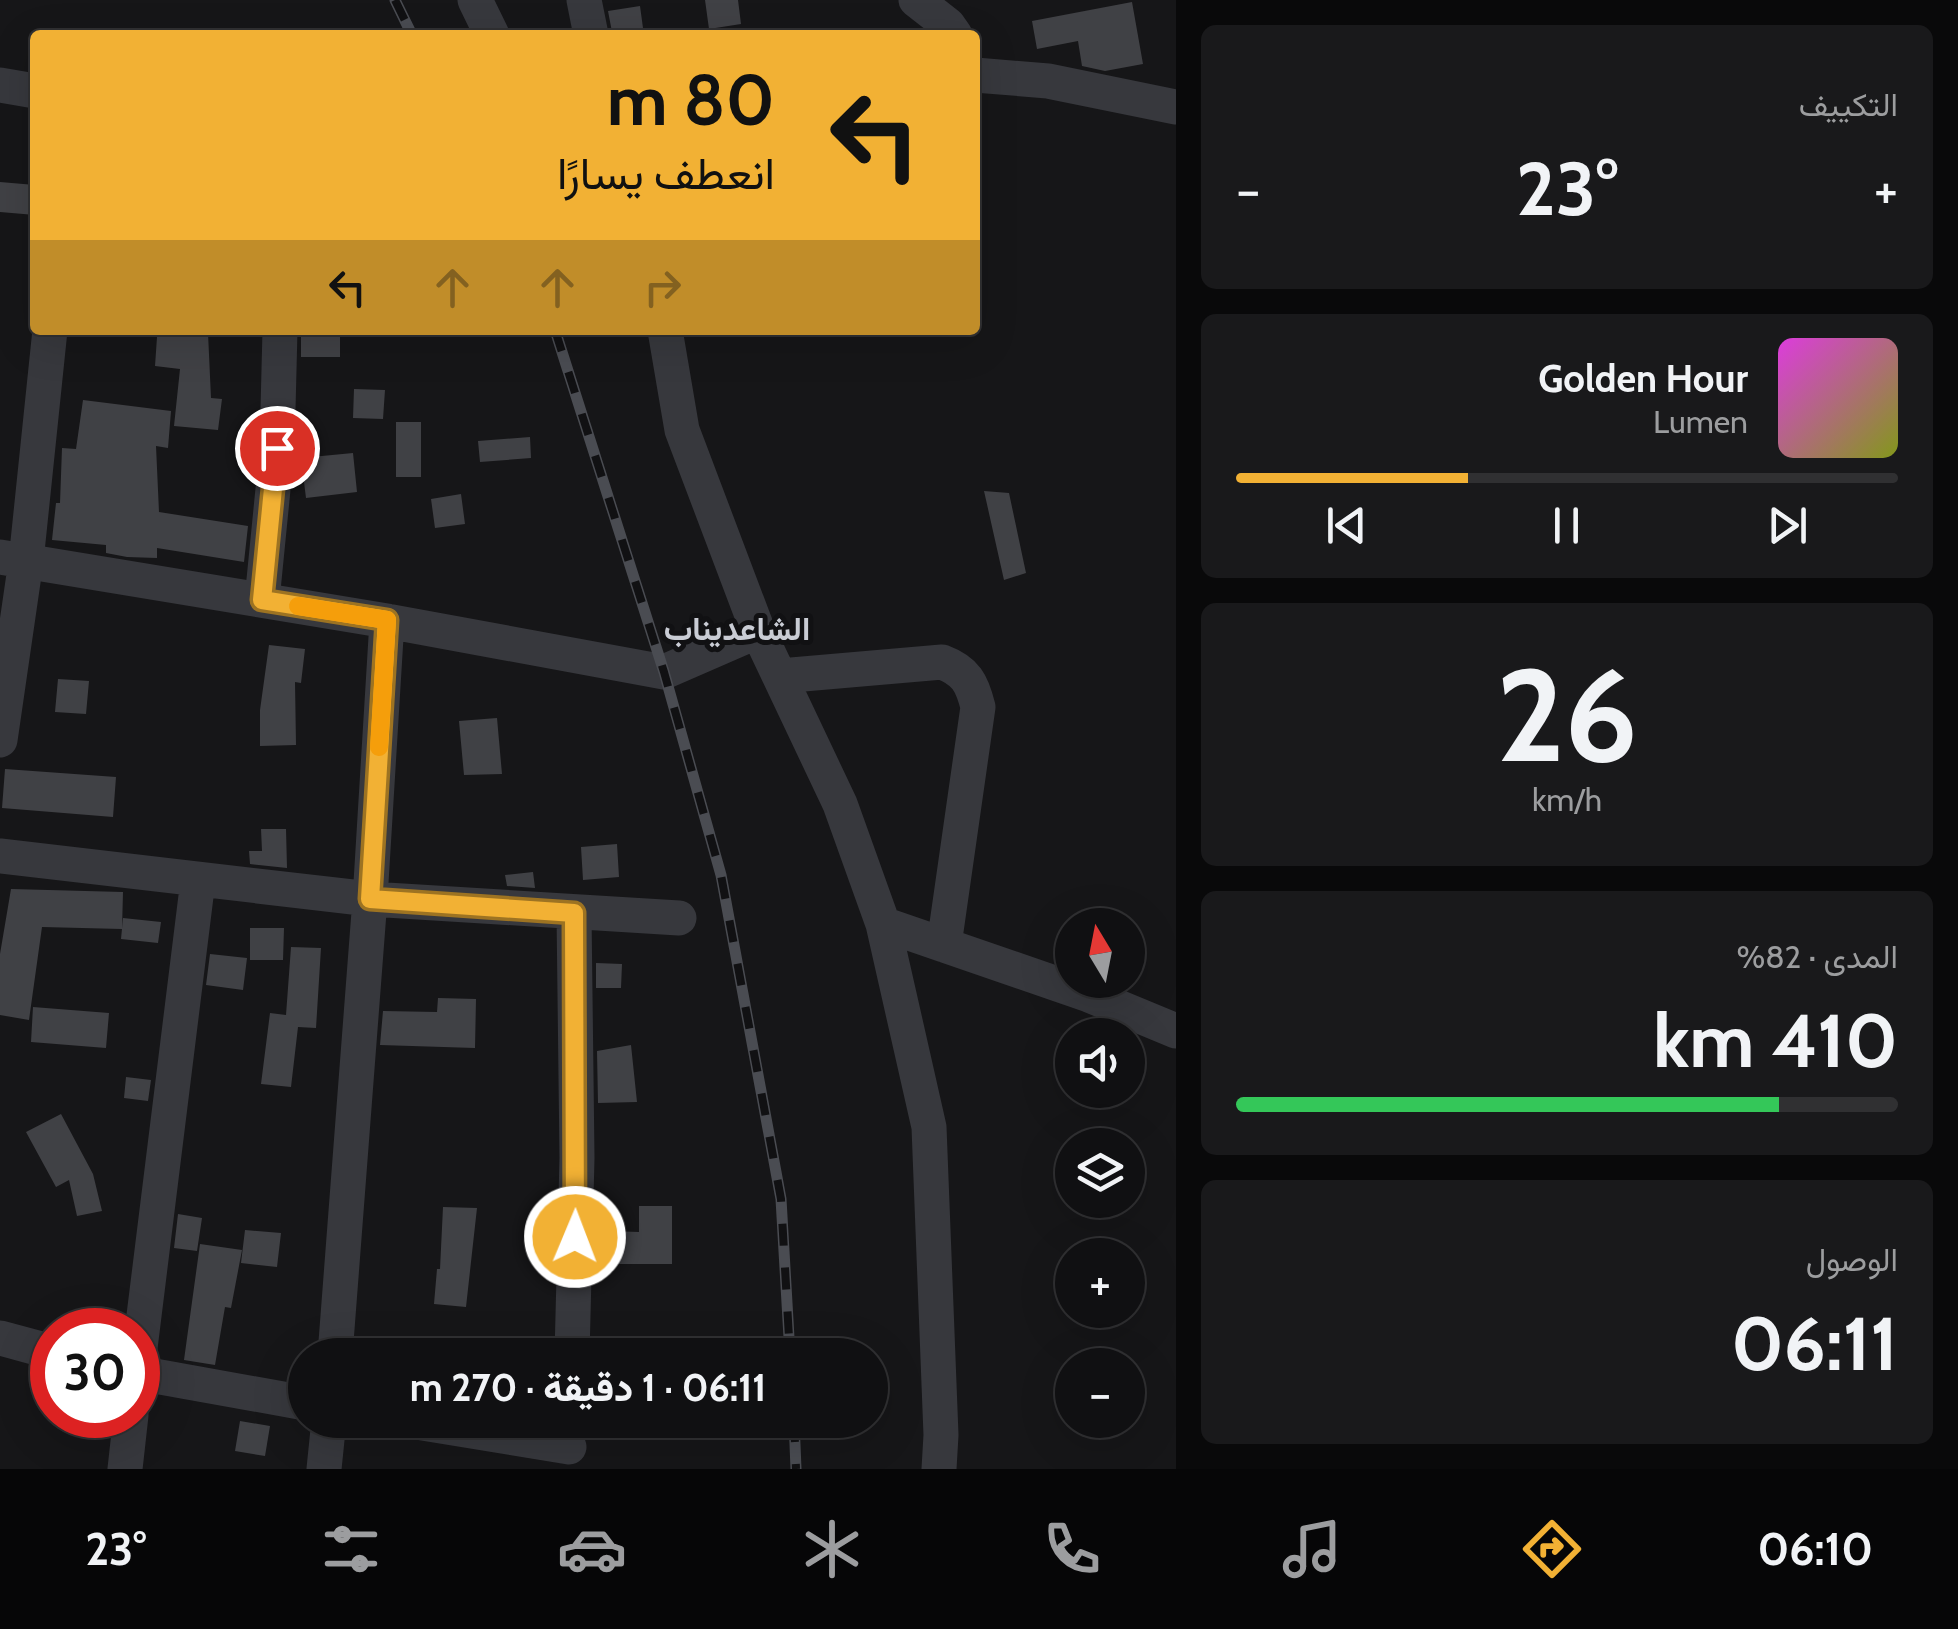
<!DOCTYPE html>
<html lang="ar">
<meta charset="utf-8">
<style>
:root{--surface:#101012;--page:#19191b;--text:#f1f3f6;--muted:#9c9d9f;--line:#303032;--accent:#f2b134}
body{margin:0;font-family:Cabin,Vazirmatn,sans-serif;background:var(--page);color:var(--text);direction:rtl;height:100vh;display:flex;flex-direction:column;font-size:38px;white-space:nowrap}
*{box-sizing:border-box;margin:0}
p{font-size:32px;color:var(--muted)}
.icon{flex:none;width:55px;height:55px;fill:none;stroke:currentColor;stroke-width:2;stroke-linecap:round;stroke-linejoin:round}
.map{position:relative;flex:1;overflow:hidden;direction:ltr}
.side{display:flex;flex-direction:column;gap:25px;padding:25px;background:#09090a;width:782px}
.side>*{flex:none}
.banner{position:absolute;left:30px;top:30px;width:950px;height:305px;border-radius:10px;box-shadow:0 10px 40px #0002,0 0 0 2px var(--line);direction:rtl;background:#f2b134;color:#111;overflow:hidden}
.needle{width:65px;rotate:350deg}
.tools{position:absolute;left:1055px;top:908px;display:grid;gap:20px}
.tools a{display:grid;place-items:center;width:90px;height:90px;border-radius:50%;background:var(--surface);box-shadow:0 10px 40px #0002,0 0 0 2px var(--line);font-size:50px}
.speed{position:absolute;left:30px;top:1308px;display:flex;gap:20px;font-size:50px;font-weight:700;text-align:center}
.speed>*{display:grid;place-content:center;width:130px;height:130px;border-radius:50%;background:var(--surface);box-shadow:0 10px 40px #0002,0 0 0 2px var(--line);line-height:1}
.speed .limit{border:15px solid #d22;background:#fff;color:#111}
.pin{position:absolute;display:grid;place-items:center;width:85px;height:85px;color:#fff;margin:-42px;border:5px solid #fff;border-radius:50%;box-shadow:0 2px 10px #0007}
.me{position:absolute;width:110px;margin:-55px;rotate:1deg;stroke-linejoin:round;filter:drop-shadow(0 0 8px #0008)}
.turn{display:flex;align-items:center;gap:35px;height:210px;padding:0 40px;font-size:45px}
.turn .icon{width:130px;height:130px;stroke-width:2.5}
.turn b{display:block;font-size:70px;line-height:85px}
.lanes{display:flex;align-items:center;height:95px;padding:0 40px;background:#0003;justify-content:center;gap:50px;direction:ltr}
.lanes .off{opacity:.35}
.big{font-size:75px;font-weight:800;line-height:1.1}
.side .widget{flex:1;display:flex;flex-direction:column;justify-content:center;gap:15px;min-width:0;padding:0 35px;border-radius:15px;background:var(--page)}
.side .dial{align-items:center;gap:0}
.dial b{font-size:130px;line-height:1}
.song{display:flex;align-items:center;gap:30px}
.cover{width:120px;height:120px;border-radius:15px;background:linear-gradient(135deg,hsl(300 70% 55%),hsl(70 70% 35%))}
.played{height:10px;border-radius:5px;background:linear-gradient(90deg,var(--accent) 35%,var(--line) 35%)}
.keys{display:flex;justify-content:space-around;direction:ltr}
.heat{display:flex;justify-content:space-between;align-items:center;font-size:55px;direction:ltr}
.charge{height:15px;border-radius:8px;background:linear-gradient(90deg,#34c759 82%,var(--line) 0)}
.trip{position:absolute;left:288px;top:1338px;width:600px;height:100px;border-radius:50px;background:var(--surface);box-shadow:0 10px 40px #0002,0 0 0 2px var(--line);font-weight:800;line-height:100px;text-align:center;direction:rtl}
.menu{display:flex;height:160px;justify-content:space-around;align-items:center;background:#060607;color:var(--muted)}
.menu .icon{width:70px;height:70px}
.menu .current{color:var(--accent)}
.menu b{font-size:45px;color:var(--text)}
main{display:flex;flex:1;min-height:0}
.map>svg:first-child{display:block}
.building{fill:#404145}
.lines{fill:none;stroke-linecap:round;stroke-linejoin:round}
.minor{stroke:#37383d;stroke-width:35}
.rail-casing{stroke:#4a4c52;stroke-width:11}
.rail{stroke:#111113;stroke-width:8;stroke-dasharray:22;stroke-linecap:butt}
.route-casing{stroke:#9d7322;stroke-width:25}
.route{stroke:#f2b134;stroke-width:18}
.slow{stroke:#f59e0b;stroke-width:18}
.labels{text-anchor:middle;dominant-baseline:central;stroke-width:10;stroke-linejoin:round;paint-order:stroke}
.neighbourhood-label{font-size:32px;font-weight:bold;fill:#c9ccd4;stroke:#111113}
</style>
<main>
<section class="side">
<div class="widget"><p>التكييف</p>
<div class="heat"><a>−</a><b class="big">23°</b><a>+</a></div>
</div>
<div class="widget">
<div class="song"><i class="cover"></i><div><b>Golden Hour</b><p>Lumen</p></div></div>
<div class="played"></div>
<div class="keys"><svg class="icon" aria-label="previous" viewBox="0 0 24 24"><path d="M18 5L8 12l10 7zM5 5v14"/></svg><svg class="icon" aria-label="pause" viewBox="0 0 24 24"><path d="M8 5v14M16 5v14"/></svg><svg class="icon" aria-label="next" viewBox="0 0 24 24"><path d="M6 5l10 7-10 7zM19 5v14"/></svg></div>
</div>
<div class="widget dial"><b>26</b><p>km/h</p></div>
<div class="widget"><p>المدى · 82%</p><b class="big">410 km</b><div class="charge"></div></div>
<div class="widget"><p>الوصول</p><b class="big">06:11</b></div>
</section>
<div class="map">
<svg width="1176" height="1469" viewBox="0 0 1176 1469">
<rect width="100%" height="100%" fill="#161618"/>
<path class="building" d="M705,0h33l3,24 -32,5z
M1132,2l11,62 -38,7 -23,-5 -4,-25 -41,8 -5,-28z
M640,6l3,22 -31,4 -4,-21z
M0,182l35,3v30l-35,-3z
M301,330h39v27h-39z
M208,333l3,65 11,1 -4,31 -44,-4 6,-57 -25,-3 2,-29z
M354,389l31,1 -2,29 -30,-1z
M83,400l88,11 -3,37 -12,-2 3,66 89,14 -4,36 -87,-14v10l-30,-1 -21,-4v-8l-54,-5 4,-37h4l2,-55 14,1z
M396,422h25v55h-25z
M530,437l1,21 -51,4 -2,-21z
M353,453l4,39 -51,6 -5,-40z
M984,491l25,2 17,80 -22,7z
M461,494l4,30 -30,4 -4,-29z
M269,645l36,4 -4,34 -6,-1 1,63 -36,1v-36z
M58,679l31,2 -3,33 -31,-2z
M497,718l5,56 -38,1 -5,-54z
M5,769l111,8 -3,40 -111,-9z
M261,829h25l1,39 -37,-4 -1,-13h13z
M617,844l2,33 -36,3 -2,-33z
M533,872l2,16 -28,-2 -2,-11z
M11,889l112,3 -1,37 -80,-2 -13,93 -29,-5v-61z
M123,918l38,4 -3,21 -37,-4z
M250,928h34l-1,32h-33z
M291,947l30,1 -5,80 -18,-1 -7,60 -30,-3 9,-71 16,2z
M210,954l37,4 -4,32 -37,-5z
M596,963l26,1 -1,24h-25z
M438,998l38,1 -1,49 -95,-3 3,-34 54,1z
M33,1007l76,6 -3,35 -75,-6z
M631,1045l6,57 -39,1 -1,-52z
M126,1077l25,3 -3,21 -24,-3z
M61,1114l32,60 9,37 -25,5 -8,-36 -13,7 -30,-55z
M639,1206h33v58h-62v-33l29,1z
M443,1207l34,1 -11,99 -32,-3 3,-35h3z
M178,1214l24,4 -5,33 -23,-3z
M245,1230l36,3 -4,34 -36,-4z
M200,1244l42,6 -11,58 -6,-1 -10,58 -31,-5z
M240,1421l30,5 -5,30 -30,-5z"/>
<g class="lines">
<path class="minor" d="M475,0l17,35
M584,0l7,35
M916,0l32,25 7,10
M975,75l73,6 128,26
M0,85l35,6
M665,330l17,100 76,201 82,173 43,120 46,203 12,308 -2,34
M0,557l387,64 277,51 94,-41
M262,600l15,-151 3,-119
M780,676l162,-14c24,9 30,21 36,45l-34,238
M0,740l26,-179 24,-231
M0,856l370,43 309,19
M883,924l206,71 87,36
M0,1338l52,14
M335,1355l35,-456 17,-278
M572,1355l5,-197 -3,-245
M138,1364l60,-484
M138,1373l167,30
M404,1420l165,27
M125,1469l6,-54
M324,1469l5,-49"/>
<g class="rail-casing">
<path id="rail" d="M395,0l17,35
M555,330l109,342 57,203 60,324 9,156
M794,1420l2,49"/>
</g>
<use href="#rail" class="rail"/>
</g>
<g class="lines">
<g class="route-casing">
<path id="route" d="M277,448l-15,152 125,20 -17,279 204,14 1,324"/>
</g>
<use href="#route" class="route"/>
<path class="slow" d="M298,606l89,14 -8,127"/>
</g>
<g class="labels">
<g class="neighbourhood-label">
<text x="737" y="628">الشاعديناب</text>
</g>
</g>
</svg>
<div class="tools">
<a><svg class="needle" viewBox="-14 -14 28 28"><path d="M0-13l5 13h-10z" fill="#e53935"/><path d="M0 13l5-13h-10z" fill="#9c9d9f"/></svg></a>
<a><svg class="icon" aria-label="sound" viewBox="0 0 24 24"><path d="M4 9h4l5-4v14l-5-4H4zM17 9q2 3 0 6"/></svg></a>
<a><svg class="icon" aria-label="layers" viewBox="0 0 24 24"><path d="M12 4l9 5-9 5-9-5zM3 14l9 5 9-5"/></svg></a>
<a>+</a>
<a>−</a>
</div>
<div class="speed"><div class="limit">30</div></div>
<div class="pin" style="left:277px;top:448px;background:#d93025"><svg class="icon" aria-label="arrive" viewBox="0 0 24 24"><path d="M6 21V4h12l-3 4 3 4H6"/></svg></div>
<svg class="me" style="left:575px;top:1237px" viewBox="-20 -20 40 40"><circle r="17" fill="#f2b134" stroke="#fff" stroke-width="3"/><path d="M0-11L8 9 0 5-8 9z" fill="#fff"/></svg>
<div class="trip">06:11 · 1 دقيقة · 270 m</div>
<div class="banner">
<div class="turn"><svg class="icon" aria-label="left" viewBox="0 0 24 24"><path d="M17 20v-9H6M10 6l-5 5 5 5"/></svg><div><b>80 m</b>انعطف يسارًا</div></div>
<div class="lanes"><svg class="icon" aria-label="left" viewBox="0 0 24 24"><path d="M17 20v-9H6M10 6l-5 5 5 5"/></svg><svg class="icon off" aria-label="ahead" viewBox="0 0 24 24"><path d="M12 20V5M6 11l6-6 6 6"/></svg><svg class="icon off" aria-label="ahead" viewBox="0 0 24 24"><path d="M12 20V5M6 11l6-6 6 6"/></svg><svg class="icon off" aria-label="right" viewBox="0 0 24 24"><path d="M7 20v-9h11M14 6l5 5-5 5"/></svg></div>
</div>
</div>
</main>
<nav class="menu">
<b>06:10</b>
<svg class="icon current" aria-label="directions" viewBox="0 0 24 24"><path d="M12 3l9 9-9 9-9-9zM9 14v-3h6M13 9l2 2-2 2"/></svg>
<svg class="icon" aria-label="music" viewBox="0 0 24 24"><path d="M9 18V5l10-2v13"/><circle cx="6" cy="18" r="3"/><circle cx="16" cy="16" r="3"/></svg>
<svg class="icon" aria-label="phone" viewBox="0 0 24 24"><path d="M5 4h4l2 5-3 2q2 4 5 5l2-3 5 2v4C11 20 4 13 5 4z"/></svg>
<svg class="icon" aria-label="climate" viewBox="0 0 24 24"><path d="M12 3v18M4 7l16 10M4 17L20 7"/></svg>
<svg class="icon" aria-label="car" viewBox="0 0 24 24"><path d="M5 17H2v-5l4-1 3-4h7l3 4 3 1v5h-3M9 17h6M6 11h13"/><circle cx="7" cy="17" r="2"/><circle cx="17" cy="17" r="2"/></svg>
<svg class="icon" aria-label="filters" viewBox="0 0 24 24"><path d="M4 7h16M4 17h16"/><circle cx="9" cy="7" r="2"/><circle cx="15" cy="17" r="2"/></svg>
<b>23°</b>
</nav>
